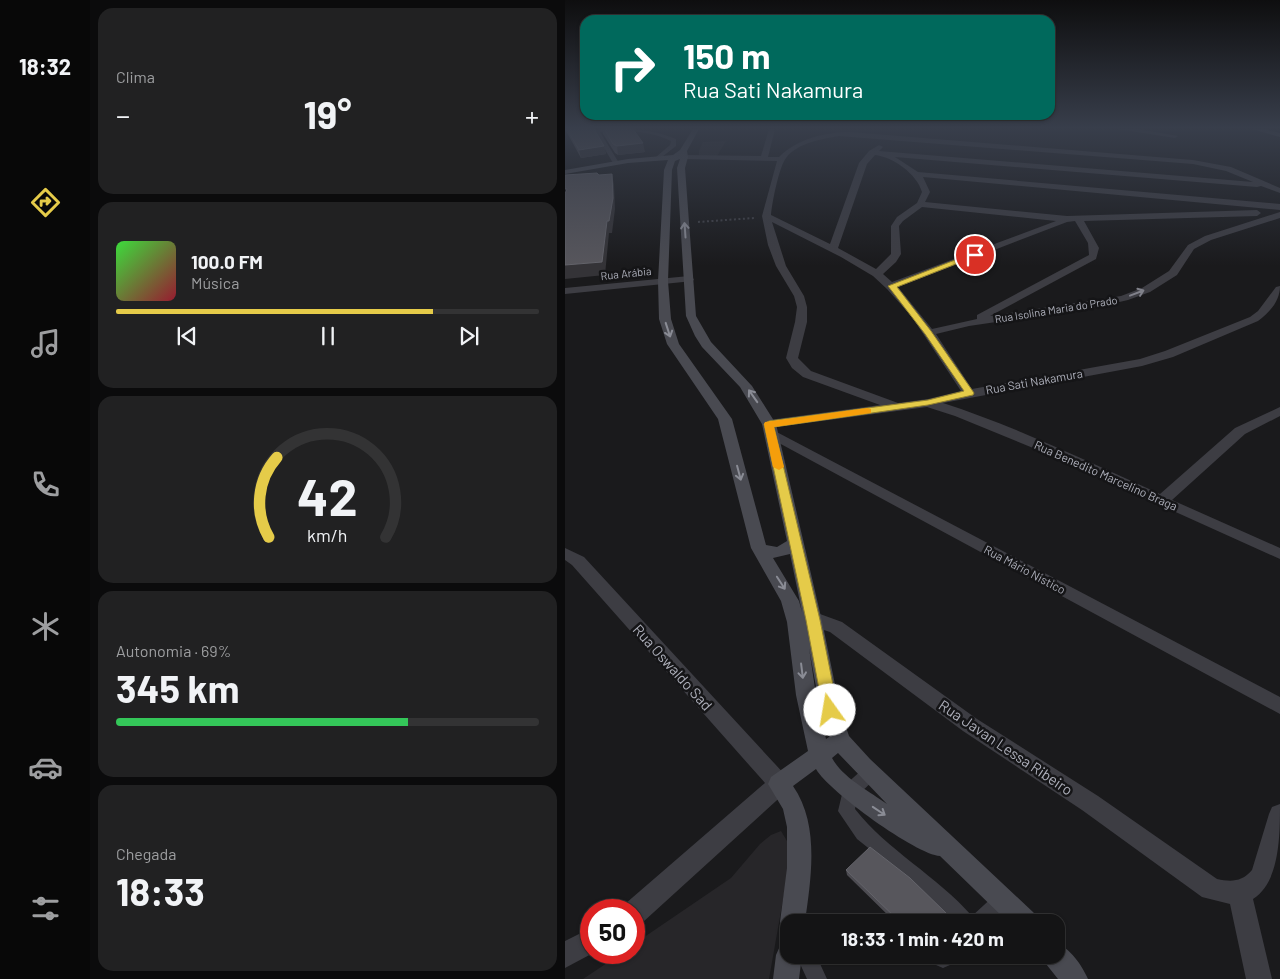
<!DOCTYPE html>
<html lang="pt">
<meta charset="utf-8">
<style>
:root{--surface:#141415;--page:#212122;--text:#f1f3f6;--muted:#9d9ea0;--line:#333334;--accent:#e5cb49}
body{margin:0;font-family:Barlow,sans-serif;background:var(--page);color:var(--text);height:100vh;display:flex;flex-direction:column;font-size:19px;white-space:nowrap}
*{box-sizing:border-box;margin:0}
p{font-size:16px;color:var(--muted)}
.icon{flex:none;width:28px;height:28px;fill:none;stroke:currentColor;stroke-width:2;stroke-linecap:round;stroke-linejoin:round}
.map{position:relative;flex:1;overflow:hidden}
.side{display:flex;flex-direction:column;gap:8px;padding:8px;background:#0b0b0c;width:475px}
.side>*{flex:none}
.guide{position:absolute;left:15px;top:15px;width:475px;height:105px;border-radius:15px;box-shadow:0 1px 4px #0004,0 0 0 1px var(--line);background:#00695c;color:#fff;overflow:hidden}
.speed{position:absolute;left:15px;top:899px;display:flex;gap:10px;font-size:25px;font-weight:700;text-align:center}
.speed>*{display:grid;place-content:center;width:65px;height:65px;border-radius:50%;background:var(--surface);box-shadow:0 1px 4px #0004,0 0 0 1px var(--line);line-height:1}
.speed .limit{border:8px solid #d22;background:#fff;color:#111}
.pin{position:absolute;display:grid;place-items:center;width:42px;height:42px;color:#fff;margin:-21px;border:2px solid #fff;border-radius:50%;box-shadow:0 1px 5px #0007}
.me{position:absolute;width:55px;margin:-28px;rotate:347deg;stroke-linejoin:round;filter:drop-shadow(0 0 4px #0008)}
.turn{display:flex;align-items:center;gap:18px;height:105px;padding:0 20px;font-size:22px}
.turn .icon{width:65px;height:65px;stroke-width:2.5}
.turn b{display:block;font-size:35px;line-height:42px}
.big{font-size:38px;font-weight:700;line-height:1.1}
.side .card{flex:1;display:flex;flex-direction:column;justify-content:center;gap:8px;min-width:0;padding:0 18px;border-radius:15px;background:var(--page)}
.side .dial{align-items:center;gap:0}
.dial svg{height:130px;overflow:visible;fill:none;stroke:var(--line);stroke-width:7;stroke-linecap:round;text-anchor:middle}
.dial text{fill:var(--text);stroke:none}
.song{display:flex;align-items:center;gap:15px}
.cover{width:60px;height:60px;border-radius:8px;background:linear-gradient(135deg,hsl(120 70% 55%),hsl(350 70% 35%))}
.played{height:5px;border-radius:2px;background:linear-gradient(90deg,var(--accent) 75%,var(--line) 75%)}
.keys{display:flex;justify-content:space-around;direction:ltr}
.heat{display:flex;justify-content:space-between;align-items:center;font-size:28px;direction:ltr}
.charge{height:8px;border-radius:4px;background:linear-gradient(90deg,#34c759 69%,var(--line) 0)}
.trip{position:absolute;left:215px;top:914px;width:285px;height:50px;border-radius:15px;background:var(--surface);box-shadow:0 1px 4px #0004,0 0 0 1px var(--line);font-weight:700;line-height:50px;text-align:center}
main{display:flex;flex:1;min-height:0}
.tabs{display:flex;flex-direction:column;width:90px;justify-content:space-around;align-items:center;background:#080808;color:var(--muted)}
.tabs .icon{width:35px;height:35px}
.tabs .selected{color:var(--accent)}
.tabs b{font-size:22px;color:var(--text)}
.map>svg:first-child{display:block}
.built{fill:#272629}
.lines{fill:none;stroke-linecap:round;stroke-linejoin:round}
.path{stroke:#414248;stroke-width:2;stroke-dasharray:2 2.5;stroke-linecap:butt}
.lane{fill:#3d3d43;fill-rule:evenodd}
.street{fill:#3d3d43;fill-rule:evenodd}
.secondary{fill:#494a51;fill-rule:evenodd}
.wall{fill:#4c4b51}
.shaded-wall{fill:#343337}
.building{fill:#57565c;stroke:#64646b}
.oneway{stroke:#8a8c95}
.oneway2{stroke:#80818a}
.route{fill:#e5cb49;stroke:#95842f}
.slow{fill:#f59e0b}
.labels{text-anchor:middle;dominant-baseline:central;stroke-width:5;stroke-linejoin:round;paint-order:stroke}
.far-street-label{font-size:11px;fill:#adafba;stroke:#151517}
.street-label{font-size:12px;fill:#adafba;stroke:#151517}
.near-street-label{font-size:15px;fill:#adafba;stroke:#151517}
</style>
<main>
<nav class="tabs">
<b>18:32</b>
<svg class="icon selected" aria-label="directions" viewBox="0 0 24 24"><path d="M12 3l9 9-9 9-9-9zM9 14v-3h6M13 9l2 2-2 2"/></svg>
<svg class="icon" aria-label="music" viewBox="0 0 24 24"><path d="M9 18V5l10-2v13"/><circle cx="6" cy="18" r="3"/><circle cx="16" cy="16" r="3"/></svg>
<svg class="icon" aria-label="phone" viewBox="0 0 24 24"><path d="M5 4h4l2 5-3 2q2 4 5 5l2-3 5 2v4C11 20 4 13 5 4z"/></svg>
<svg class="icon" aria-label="climate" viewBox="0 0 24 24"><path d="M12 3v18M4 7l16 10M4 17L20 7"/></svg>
<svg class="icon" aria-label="car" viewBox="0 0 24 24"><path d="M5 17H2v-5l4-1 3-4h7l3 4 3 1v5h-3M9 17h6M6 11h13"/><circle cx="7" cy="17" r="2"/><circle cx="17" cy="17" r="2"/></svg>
<svg class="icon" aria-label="filters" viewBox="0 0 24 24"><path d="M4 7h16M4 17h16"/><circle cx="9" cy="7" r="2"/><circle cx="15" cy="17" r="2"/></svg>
</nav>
<section class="side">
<div class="card"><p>Clima</p>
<div class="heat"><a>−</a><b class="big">19°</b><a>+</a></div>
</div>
<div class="card">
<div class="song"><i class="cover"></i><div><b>100.0 FM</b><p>Música</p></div></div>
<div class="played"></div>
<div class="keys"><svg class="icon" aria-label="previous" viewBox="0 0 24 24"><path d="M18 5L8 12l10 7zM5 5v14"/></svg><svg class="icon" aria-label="pause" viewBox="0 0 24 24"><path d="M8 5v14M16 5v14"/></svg><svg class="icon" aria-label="next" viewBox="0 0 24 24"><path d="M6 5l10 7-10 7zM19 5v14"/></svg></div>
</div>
<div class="card dial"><svg viewBox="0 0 100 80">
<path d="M14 69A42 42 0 1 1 86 69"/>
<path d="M14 69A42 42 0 0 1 19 20" stroke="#e5cb49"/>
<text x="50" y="56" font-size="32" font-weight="700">42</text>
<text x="50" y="72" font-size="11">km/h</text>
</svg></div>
<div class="card"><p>Autonomia · 69%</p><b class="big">345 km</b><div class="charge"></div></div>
<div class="card"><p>Chegada</p><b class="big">18:33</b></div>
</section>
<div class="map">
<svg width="715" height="979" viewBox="0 0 715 979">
<rect width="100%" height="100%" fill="#1a1a1c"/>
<path class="built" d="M161,141l-9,15h-18v-5l4,-9z
M216,831l6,10 3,19 -21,119h-186l39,-26 12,-1v-8l97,-66 29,-34 11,-9z"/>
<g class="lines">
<path class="path" d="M133,222l56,-4"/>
<path class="lane" d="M34,129c26,0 52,-1 77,10v7l-18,14 -2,-3 14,-12 1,-4c-20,-10 -49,-12 -71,-9l19,31 -3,2 -3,-2 -19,-32z
M305,766l6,2 2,5 -2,5 -18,17 -3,14c32,41 82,67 117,107l24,-22 6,-3 6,3 3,6 -3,6 -16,16h-40l-41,-40 -54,-43 -19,-28 6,-25 20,-18z
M231,955h20l11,24h-20z
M370,955h21l-6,10 -7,3 -7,-3 -3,-7z"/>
<path class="street" d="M204,129h6l-7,28h11c18,-18 46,-25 71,-25l343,28 38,7 49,21v5l-19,-7 -4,1 -362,-30 23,15 362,32v6l-357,-33 7,15 -5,10 142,14 190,-6 4,3 -4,3 -173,5 15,27 -3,11 -106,57 131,-20 21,-8 27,-17 19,-26 17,-9 75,-24v6l-69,22 -17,9 -17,26 -27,17 -22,8 -26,6 -133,20 -33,8 36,55 168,-30 25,-8 85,-34 8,-6 18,-24 4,-1c0,15 -10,26 -22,35l-85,36 -31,9 -199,37c74,24 146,59 217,91l75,-66 45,-21v9l-35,18 -73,66 108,48v11l-242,-109 -83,-34 -28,-9 -158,21 -5,-1 -2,-3 7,-4 111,-15 -77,-28 -11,-9 -6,-10 9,-36 2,-15 -3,-11 -18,-30 -8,-21 -6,-29 15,-55 -93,-2 -4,-2 4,-2 77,1zM274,136l354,28 33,7 27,11 -374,-31 4,-4 -4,-2 -10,6 -10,12 -29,81 -59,-29c1,-12 8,-48 15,-57 11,-15 36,-19 53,-22zM310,155c18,2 42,19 47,37l-5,11 -20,14 -6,9v28l-15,15 -38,-21 29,-84zM357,207l134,14 -164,61 -9,-8 13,-12 5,-8 -2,-28 4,-5zM510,221l13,22 1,12 -112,60v4l-45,10 -34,-42 169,-65zM207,222l69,35 32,19 14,13 25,28 49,74 -33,8 -30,4 -87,-32 -13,-13 9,-36v-15l-3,-11 -18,-30z
M553,129h20l40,7 -3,2z
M124,276l5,3 -1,2 -128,13v-6z
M206,429l509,268v17l-514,-278 -2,-3 2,-3z
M0,548l19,9 203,220 3,7 -3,7 -144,131 -9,3v-15h-11l2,-6 140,-121 -193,-218 -7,-5z
M255,614l22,8 135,97 121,77 119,83c14,3 25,3 35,-9l17,-56 3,-7 8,-3c0,31 0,78 -27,95l19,80h-26l-16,-75 -28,-7 -120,-87 -119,-79 -133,-99c-12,-5 -23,-2 -34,-5l-3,-5 3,-5z
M26,928v24h4l-30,16v-27z"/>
<path class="secondary" d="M128,129h6l-12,22 1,6 -3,11 11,148 15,26 41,44 24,38 46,197 18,88 9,27 21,23 164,154 3,9h-29l-68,-66c-23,-1 -112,-65 -124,-87l-23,17c27,39 18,92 12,136h-16v11l-5,-2 -4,-9 7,-54v-41l-4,-18 -15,-25 3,-7 37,-26 -12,-56 -9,-73 -6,-21 -30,-53 -33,-129 -51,-75 -8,-25 -1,-38 6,-111 4,-10 -40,3 -63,11v-4l63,-11 45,-4 7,-5zM115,159l-3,9 9,148 9,20 7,11 38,40 22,37 25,117 -10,6 -11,-2 -34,-126 -53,-75 -8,-25 -3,-38 4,-111 3,-9zM225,554l12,58 -3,-11 -26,-43zM244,648l11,61 9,28 -3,2 -10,-44zM273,753l49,51c-18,-13 -44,-26 -55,-46z
M687,129h12l16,4v4z
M224,942v13h13l-3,24h-26l3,-24 4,-9z
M491,943c14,5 26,22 32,36h-30l-12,-15 -4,-9h14z"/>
</g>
<path class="wall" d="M0,129h30l9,17 2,8 -25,4z
M37,129h31l12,23 -27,3 -3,-2 -12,-19z
M281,870l102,45v5l-2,2h-51l-48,-47z"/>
<path class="shaded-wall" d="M78,143l2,9 -27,3 -1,-9z
M39,146l2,8 -25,4 -2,-8z
M47,174l2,11 1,24 -3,24h-3l-4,42 -40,4v-14z
M383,915v5l-2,2h-5z"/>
<path class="building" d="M2,129h27l10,17 -25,4z
M39,129h29l10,14 -26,3 -4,-2z
M32,173l2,2 13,-1 1,24 -4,23h-2l-5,41 -37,3v-71l2,-5h-2v-14z
M305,847l40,31 38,37 -7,7h-41l-54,-52z"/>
<defs><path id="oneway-shaft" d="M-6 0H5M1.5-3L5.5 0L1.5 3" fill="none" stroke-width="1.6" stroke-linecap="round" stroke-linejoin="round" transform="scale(1.25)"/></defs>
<g class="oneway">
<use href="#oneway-shaft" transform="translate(120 230) rotate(-94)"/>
<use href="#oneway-shaft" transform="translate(103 330) rotate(72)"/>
<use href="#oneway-shaft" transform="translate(188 396) rotate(-125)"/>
<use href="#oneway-shaft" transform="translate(174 473) rotate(75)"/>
<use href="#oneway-shaft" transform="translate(216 583) rotate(57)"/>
<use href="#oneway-shaft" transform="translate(237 671) rotate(83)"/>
<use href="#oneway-shaft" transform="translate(314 811) rotate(34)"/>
</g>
<use class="oneway2" href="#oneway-shaft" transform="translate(572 293) rotate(-21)"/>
<linearGradient id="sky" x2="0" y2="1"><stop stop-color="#0e0e0f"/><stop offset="0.48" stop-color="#383e4b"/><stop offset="1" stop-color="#383e4b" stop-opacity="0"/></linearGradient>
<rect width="715" height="266" fill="url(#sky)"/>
<path class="route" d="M408,253l6,2 -82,32 34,44 43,62 -1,2 -45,10 -154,22 46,193 18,90 -2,4 -6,2 -5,-2 -2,-4 -17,-90 -42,-196 5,-3 159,-21 36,-9 -39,-57 -37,-48z"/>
<path class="slow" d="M302,408l4,1v4l-97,14 10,40 -5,3 -6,-3 -9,-43 1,-2z"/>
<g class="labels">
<g class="far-street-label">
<text transform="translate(61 273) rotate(-6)">Rua Arábia</text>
<text transform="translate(491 309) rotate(-9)">Rua Isolina Maria do Prado</text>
</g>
<g class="street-label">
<text transform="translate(469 381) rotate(-10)">Rua Sati Nakamura</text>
<text transform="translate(541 475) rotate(24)">Rua Benedito Marcelino Braga</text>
<text transform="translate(460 569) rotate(28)">Rua Mário Nistico</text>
</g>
<g class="near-street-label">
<text transform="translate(108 667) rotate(48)">Rua Oswaldo Sad</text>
<text transform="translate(441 747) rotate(34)">Rua Javan Lessa Ribeiro</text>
</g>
</g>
</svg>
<div class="speed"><div class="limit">50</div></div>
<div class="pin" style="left:410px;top:255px;background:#d93025"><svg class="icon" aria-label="arrive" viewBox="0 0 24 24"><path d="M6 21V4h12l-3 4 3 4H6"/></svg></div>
<svg class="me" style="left:265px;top:710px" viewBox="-20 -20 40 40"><circle r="19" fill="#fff"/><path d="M0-13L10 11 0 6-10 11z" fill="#e5cb49"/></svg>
<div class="trip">18:33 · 1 min · 420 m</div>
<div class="guide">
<div class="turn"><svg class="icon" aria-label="right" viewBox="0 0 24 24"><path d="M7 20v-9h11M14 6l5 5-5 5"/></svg><div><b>150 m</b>Rua Sati Nakamura</div></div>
</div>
</div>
</main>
